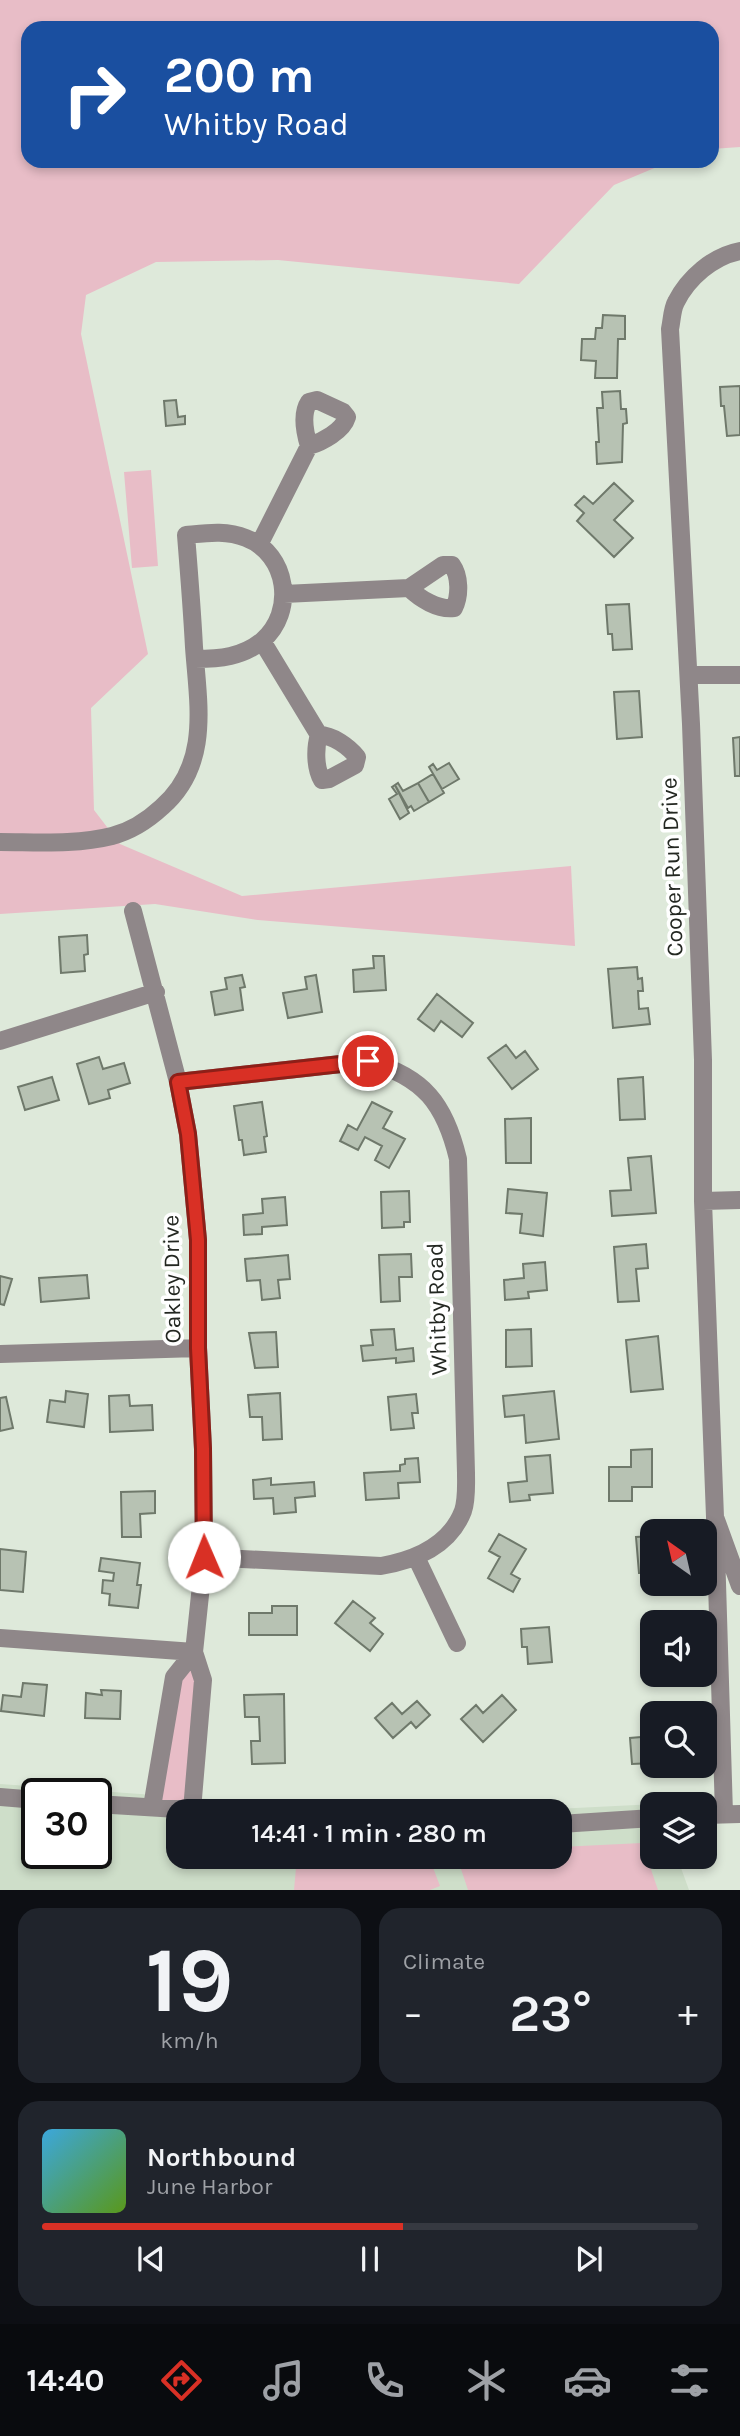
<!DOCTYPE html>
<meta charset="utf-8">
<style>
:root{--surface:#171b24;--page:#20242c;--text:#f1f3f6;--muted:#9ea1a6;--line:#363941;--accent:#d93025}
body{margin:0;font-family:Karla,sans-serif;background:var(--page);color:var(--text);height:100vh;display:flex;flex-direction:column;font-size:26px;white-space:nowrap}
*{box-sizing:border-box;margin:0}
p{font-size:23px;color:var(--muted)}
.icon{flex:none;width:38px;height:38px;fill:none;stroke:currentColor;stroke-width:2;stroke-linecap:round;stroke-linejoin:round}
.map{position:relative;height:1890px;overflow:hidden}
.drawer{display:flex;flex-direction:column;gap:18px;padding:18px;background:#0d0f14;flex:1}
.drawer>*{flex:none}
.guide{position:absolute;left:21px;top:21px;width:698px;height:147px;border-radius:21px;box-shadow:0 4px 10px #0003;background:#1a4fa0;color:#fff;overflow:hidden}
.needle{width:46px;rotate:326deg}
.tools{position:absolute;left:640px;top:1519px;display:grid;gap:14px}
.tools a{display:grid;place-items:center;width:77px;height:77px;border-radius:14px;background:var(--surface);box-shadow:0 4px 10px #0003;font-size:35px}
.speed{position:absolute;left:21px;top:1778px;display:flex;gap:14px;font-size:35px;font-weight:700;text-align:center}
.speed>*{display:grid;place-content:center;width:91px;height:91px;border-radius:50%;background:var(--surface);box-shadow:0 4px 10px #0003;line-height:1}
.speed .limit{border:4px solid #111;border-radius:10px;background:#fff;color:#111}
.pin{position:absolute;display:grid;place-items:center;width:60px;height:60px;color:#fff;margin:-30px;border:4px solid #fff;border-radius:50%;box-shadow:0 2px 7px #0007}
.me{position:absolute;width:77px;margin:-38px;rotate:359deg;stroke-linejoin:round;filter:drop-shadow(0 0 5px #0008)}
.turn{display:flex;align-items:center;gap:24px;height:147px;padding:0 28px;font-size:32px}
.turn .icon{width:91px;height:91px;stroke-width:2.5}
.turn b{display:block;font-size:49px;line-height:60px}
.big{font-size:52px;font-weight:600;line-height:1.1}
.drawer .widget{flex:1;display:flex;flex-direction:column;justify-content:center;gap:10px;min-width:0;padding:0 24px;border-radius:21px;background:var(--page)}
.drawer .dial{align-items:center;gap:0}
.dial b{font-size:91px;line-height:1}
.song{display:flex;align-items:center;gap:21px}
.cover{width:84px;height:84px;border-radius:10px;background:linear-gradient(135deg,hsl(200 70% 55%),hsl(90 70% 35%))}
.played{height:7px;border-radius:4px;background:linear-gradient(90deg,var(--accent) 55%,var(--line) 55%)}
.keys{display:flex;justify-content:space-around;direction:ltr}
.heat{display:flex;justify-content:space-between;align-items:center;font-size:38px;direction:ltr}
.drawer .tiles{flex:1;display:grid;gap:18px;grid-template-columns:1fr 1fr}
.widget:last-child{grid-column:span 2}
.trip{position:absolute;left:166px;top:1799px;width:406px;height:70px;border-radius:21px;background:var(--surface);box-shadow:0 4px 10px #0003;font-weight:600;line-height:70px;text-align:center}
.dock{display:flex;height:112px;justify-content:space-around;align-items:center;background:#090b0e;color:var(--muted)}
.dock .icon{width:49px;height:49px}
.dock .active{color:var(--accent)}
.dock b{font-size:32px;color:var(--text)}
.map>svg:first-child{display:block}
.built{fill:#cedec9;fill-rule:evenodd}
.green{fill:#e8bdc7}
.building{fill:#b7c2b3;stroke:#6f796b;stroke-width:2}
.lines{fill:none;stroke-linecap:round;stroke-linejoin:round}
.minor{stroke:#8f8789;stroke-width:18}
.route-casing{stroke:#8d1f18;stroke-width:18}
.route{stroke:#d93025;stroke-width:12}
.labels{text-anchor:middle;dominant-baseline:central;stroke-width:7;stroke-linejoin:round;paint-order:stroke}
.street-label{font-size:23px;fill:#232721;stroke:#fff}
</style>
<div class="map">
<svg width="740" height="1890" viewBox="0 0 740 1890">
<rect width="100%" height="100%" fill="#dee9da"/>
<path class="built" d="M0,1784l381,27h-203v46h382v-46h-45l141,-7h-3v53h24l12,33h-689zM37,1794h59v59h-59z"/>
<path class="green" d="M0,0h740v147l-28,2v-121h-684v133h643l-57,24 -95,99 -241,-24 -122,2 -70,33 -5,39 67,320 -57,54 3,102 26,34 122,52 329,-30 4,80 -317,-26 -103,-16 -155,10z
M151,470l7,96 -26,2 -8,-96z
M194,1652l9,28 -11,130 -40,-3 22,-130z
M642,1843l16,47h-190l-11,-33h103v-10z
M297,1857h132l11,29 -10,4h-136z"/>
<path class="building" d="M603,315l22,1v23h-7l-1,39h-22l1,-17 -15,-1 1,-21h13l1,-11h6z
M740,386v49l-13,1 -3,-30h-3l-1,-19z
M620,391l1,18h5l1,14 -4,1 -1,38 -25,2 -1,-22h3l-2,-34h6l-1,-16z
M176,400l2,17 7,-1v8l-19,2 -2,-25z
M614,483l19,18 -19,19 19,18 -19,19 -37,-36 7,-8 -9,-8 9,-9 9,8z
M629,604l3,45 -19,1 -1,-16h-4l-2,-29z
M639,691l3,46 -25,2 -3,-47z
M740,737v39h-5l-2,-38z
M449,763l10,16 -17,10 -13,-22 4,-3 4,6z
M433,774l11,19 -15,9 -11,-19z
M398,783l5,8 15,-8 11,19 -15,9 -3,-5 -3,2 -13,-23z
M395,785l14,28 -9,6 -11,-20 8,-5 -5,-7z
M87,935l1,19 -4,1 1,16 -24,2 -2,-36z
M373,956h11l2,34 -32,2 -1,-22 21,-2z
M637,967l1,12 4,-1 1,13h-5l1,18 9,-1 2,16 -37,4 -5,-59z
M242,975l3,12 -5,1 3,22 -28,5 -4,-23 16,-3 -2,-11z
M316,975l6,37 -34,6 -5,-25 24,-4 -2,-12z
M437,994l36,29 -11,14 -21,-16 -7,10 -16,-12z
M506,1045l10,13 9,-7 13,18 -26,20 -24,-31z
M99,1057l4,12 21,-6 6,20 -22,7 2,8 -21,6 -12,-40z
M52,1077l7,23 -34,10 -7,-23z
M643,1077l2,42 -25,1 -2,-41z
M262,1102l5,34 -3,1 2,15 -22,3 -2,-15h-3l-5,-34z
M372,1102l20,10 -9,16 22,11 -16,29 -14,-8 7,-14 -17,-9 -7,13 -18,-9 8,-16 9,5z
M531,1118v45h-25l-1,-44z
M651,1156l5,57 -44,3 -2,-25 21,-1 -3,-32z
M508,1189l39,4 -4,43 -23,-3 2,-19 -16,-1z
M409,1191l1,31h-6v5l-22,1 -1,-36z
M285,1197l2,28 -25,2v7l-18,1 -1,-20 20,-2 -1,-14z
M646,1244l2,24 -12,1 3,32 -21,1 -4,-55z
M411,1254l1,23h-13l1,24 -19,1 -2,-47z
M288,1255l2,24 -12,1 2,18 -18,2 -2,-20 -13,1 -2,-22z
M545,1262l2,28 -19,2 1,6 -24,2 -1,-20 20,-2 -1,-14z
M87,1275l2,23 -48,4 -2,-24z
M0,1276l12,3 -8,26 -4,-1z
M394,1329l2,21 17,-2 1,13 -18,2v-5l-33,3 -2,-15 12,-1 -2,-15z
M531,1329l1,37 -26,1v-37z
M276,1332l2,35 -23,1 -6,-35z
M658,1336l5,53 -32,3 -5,-52z
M66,1391l22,3 -4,33 -37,-5 3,-22 15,2z
M554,1391l5,48 -33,4 -2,-28 -19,2 -2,-21z
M280,1393l2,46 -19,1 -1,-23h-12l-2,-22z
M416,1394l2,19h-6l2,15 -23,2 -3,-33z
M129,1395l1,11 22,-1 1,25 -43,2 -1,-36z
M6,1397l7,31 -13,3v-33z
M652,1449v38h-20v14h-23v-34h22v-17z
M550,1455l3,38 -24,2 1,5 -20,2 -2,-19 19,-2 -2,-24z
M418,1458l2,24 -22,1 1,15 -33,2 -2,-27 36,-2v-6l5,-1v-5z
M271,1478v7l43,-3 1,14 -20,2 1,14 -22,2 -1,-16 -19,1 -1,-19z
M155,1491v22l-15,1 1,23h-19l-1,-45z
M499,1534l27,15 -15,25 9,5 -7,13 -25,-14 12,-21 -11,-6z
M653,1536v44l-9,1 -1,-8h-4l-3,-36z
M0,1549l26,3 -3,40 -23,-2z
M101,1558l39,5 -3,22h4l-3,23 -29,-3 1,-11 -8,-1 1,-13 10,1 1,-8 -15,-2z
M353,1601l22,17 -5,5 13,11 -13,17 -35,-28z
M272,1606h25v29h-48v-22h23z
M646,1624h7v41l-8,-1z
M549,1627l3,35 -24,2 -1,-17h-5l-1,-18z
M23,1683l24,2 -3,31 -43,-5 2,-16 18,2z
M101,1690l20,1 -1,28 -35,-1 1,-25 16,2z
M284,1694l1,69 -33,1 -1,-23h9l-1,-24h-14l-1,-22z
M502,1695l14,15 -33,32 -22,-23 15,-14 7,8z
M417,1701l13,14 -14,13 -5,-6 -18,16 -18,-20 17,-15 10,11z
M653,1736v27l-21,1 -2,-26z"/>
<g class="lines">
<path class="minor" d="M259,545l50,-99c13,-4 34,-15 38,-29l-4,-5 -26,-12 -8,2c-8,12 -4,31 0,44
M284,594l125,-6c11,11 29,22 45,20 6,-12 6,-32 -2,-43h-9l-34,23
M262,641l57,94c-4,13 -4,33 3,45l7,-1 26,-14 2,-8c-8,-10 -24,-22 -38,-22
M689,675h51
M0,842c37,0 76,3 112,-6 19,-5 36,-16 50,-29 49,-43 36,-103 32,-160 -2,-38 -5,-75 -8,-112 21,-2 40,-5 60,3 42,16 50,74 16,103 -20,16 -42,18 -67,18
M133,911l45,171 10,52 10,106v108l5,101 1,108 -10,95 9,28 -11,130
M0,1041l156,-49
M178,1082l190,-21c56,16 77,43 90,98l8,314c0,12 1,26 -3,38 -13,34 -48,49 -82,55l-177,-9
M703,1201l37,-1
M0,1354l198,-6
M715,1517l-12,-316v-141l-12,-336 -21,-395c2,-9 2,-20 6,-27 12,-24 37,-46 64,-51
M416,1557l41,86
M0,1638l194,14
M0,1797l37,3
M96,1804l114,7
M152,1807l22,-130 20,-25
M724,1814l-9,-297 25,69
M705,1815l35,-1
M560,1824l93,-6"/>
</g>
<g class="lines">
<g class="route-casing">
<path id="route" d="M204,1557l-1,-108 -5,-101v-108l-10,-106 -10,-52 190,-21"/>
</g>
<use href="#route" class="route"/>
</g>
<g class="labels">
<g class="street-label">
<text transform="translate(672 867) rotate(-92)">Cooper Run Drive</text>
<text transform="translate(172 1279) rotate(-91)">Oakley Drive</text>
<text transform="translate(437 1309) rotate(-92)">Whitby Road</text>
</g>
</g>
</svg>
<div class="tools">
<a><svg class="needle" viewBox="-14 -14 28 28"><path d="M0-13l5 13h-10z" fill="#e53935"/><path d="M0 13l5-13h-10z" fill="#9ea1a6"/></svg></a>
<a><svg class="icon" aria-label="sound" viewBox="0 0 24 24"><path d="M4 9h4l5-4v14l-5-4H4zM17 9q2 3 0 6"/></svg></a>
<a><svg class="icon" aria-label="search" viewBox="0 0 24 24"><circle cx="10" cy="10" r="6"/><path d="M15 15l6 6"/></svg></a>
<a><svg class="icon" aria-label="layers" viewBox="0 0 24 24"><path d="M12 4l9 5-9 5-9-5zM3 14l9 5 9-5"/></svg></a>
</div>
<div class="speed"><div class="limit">30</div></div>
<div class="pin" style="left:368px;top:1061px;background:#d93025"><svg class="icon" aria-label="arrive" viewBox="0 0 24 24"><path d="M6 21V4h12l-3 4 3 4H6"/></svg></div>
<svg class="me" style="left:204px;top:1557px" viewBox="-20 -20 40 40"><circle r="19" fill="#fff"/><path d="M0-13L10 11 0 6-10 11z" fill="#d93025"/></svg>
<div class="trip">14:41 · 1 min · 280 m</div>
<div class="guide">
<div class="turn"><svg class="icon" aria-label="right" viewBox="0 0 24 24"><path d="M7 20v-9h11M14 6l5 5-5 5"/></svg><div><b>200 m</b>Whitby Road</div></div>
</div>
</div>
<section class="drawer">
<div class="tiles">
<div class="widget dial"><b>19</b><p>km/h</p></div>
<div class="widget"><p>Climate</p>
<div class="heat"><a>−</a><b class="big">23°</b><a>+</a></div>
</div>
<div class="widget">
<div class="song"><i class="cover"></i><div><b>Northbound</b><p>June Harbor</p></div></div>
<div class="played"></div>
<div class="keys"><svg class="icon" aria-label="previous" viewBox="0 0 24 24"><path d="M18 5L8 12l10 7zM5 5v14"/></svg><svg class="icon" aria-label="pause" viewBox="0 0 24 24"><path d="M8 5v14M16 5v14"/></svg><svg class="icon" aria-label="next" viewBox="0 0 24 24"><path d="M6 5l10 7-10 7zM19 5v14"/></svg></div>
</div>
</div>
</section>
<nav class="dock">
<b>14:40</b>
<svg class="icon active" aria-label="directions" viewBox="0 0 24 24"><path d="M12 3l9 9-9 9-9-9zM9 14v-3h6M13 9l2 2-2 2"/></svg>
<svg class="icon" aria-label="music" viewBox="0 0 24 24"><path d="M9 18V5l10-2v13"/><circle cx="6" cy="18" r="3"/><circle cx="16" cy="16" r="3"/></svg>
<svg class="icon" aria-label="phone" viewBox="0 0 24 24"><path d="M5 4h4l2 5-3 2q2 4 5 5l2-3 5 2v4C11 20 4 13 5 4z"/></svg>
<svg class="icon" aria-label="climate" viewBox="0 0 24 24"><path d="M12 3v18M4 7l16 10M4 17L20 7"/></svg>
<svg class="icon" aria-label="car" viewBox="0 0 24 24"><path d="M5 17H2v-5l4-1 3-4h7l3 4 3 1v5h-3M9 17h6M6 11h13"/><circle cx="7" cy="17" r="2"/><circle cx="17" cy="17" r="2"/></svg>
<svg class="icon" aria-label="filters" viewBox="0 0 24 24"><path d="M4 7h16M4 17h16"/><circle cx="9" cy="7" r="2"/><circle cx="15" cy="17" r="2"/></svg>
</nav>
